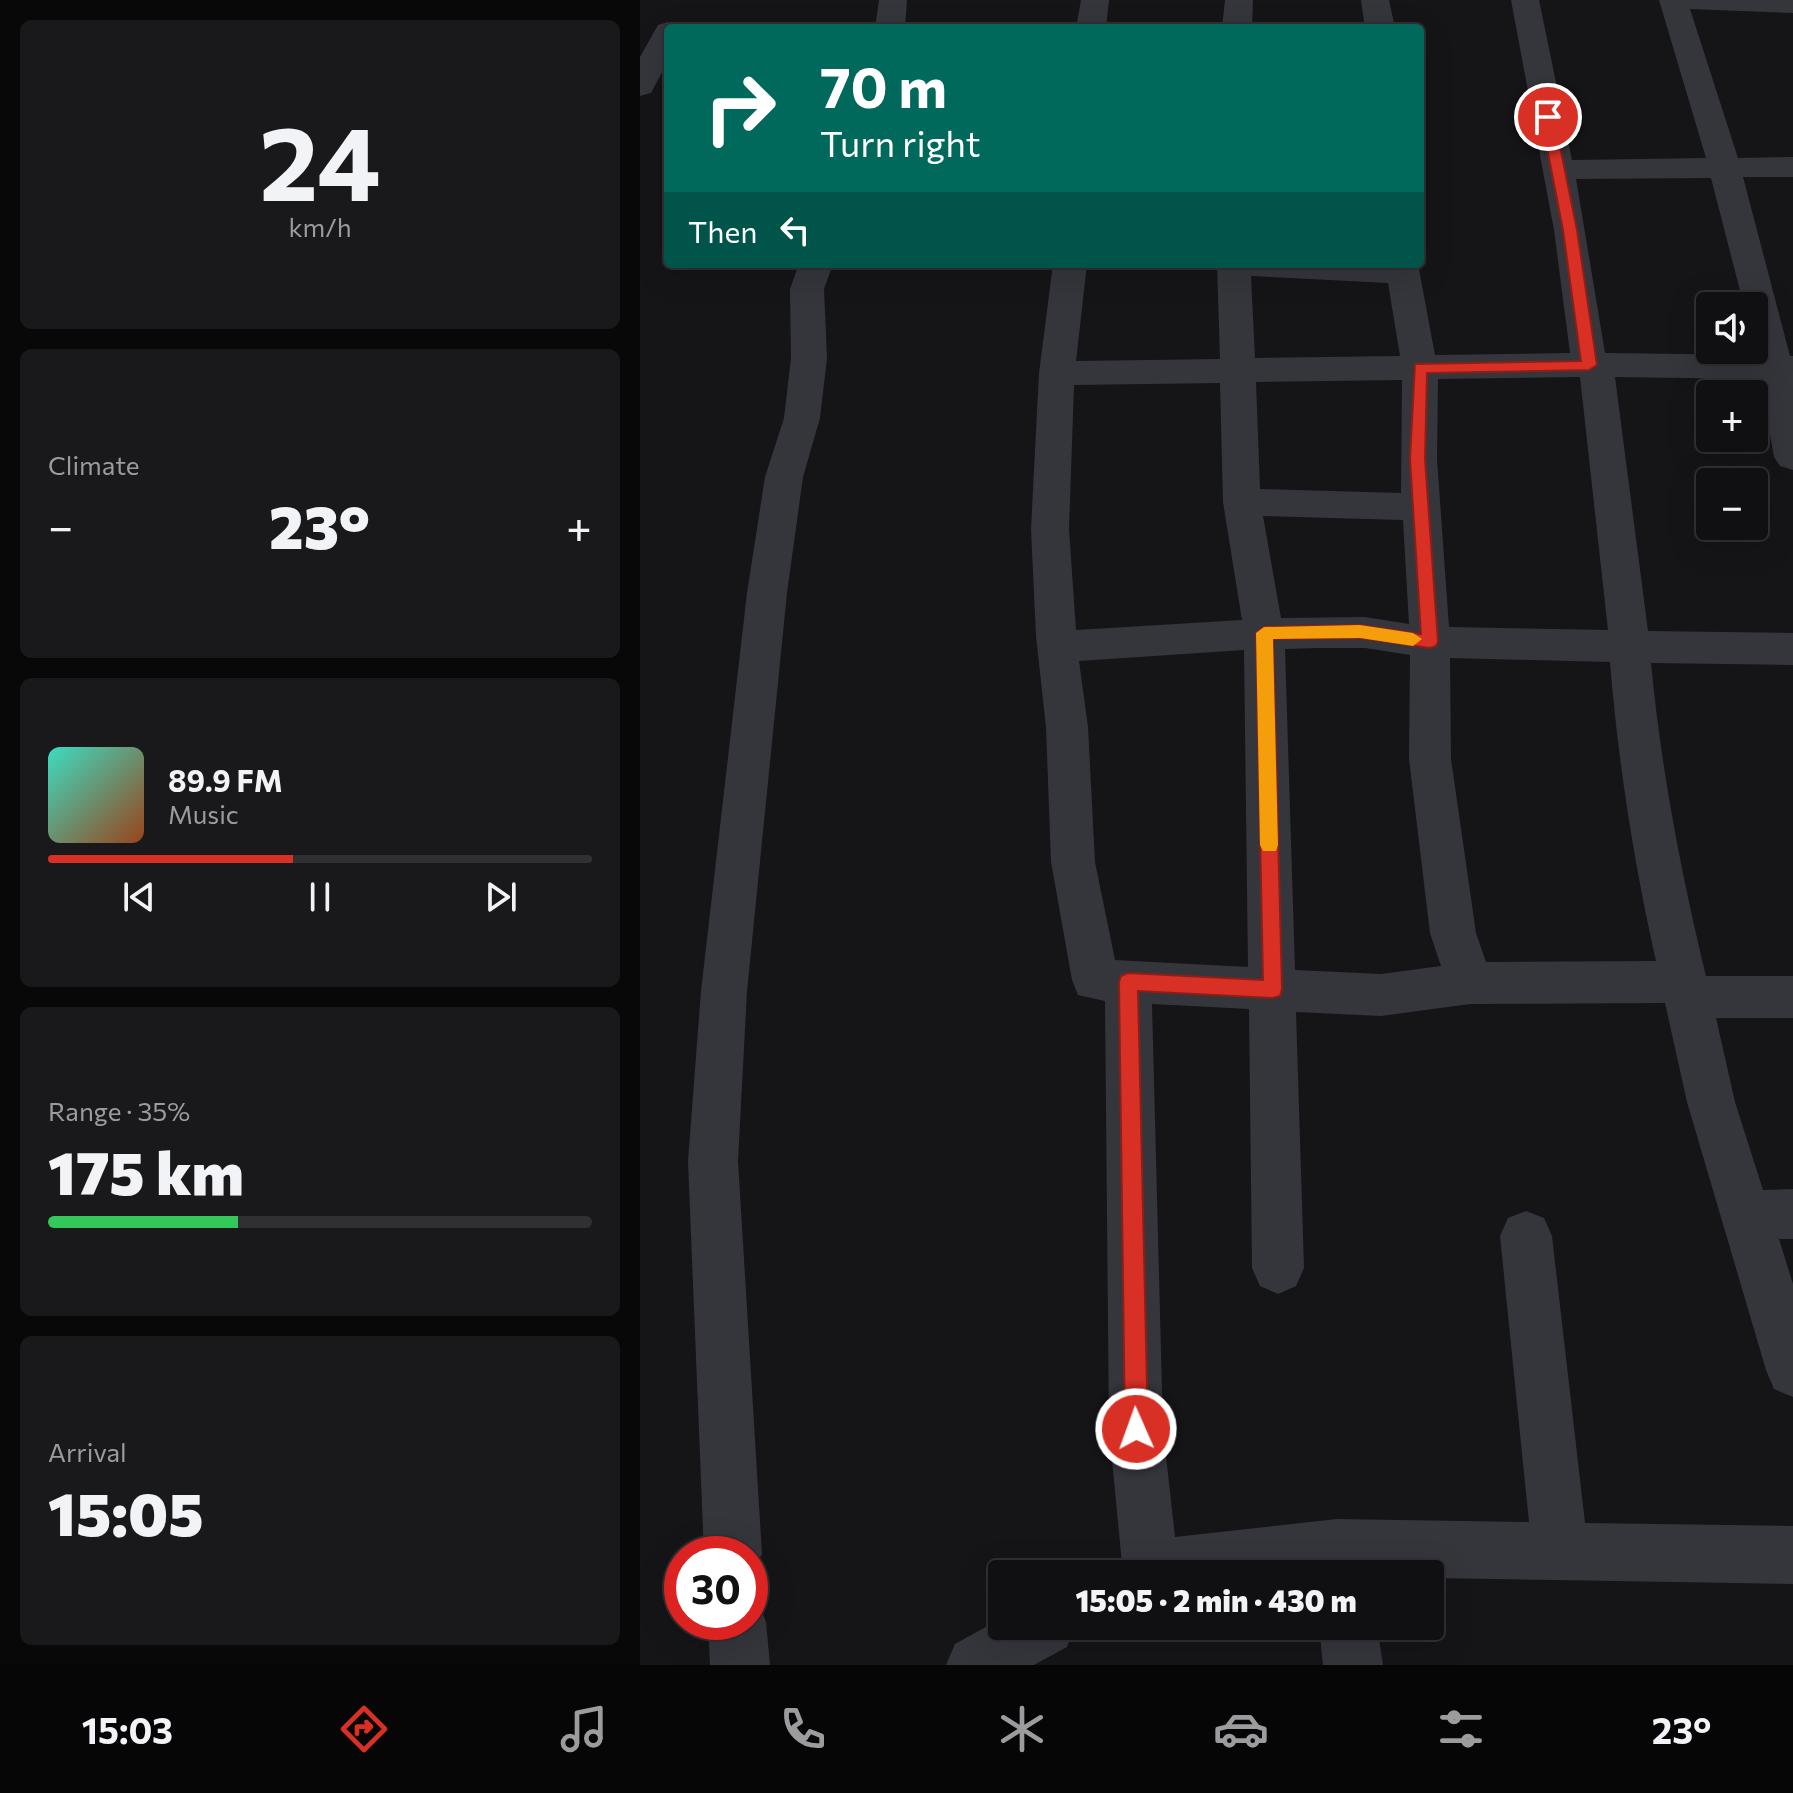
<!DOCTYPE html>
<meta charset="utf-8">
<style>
:root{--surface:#100f11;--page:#19181a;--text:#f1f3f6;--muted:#9c9c9f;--line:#302f31;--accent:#d93025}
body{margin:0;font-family:Commissioner,sans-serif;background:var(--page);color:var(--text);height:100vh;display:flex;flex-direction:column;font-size:30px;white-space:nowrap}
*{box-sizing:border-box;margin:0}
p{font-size:26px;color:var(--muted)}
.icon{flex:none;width:44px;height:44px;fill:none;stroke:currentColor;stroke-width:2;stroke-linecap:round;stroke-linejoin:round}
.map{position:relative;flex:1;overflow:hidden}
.drawer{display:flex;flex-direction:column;gap:20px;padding:20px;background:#090809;width:640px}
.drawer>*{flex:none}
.hud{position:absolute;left:24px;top:24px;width:760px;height:244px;border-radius:8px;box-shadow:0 8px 32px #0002,0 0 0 2px var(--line);background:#00695c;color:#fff;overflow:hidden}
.controls{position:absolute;left:1056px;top:292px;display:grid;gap:16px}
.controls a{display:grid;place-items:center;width:72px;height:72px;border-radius:8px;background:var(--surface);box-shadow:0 8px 32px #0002,0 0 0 2px var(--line);font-size:40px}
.speed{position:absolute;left:24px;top:1536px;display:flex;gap:16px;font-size:40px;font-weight:700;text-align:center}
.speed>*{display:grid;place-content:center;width:104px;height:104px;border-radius:50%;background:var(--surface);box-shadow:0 8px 32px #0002,0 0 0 2px var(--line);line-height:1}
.speed .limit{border:12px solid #d22;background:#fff;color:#111}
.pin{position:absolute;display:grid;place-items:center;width:68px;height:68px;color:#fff;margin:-34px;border:4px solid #fff;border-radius:50%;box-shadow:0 2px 8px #0007}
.me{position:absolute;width:88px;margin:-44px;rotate:358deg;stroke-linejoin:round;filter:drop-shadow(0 0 6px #0008)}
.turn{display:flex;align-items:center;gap:28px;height:168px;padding:0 24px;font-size:36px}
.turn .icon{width:104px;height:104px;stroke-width:2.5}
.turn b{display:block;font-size:56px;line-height:68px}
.then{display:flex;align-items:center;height:76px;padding:0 24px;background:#0003;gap:16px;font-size:30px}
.big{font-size:60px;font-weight:800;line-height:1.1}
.drawer .card{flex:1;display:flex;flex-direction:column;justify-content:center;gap:12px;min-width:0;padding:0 28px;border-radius:12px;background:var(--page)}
.drawer .dial{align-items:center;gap:0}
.dial b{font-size:104px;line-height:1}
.song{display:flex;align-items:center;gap:24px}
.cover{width:96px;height:96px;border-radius:12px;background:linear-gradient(135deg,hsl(170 70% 55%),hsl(20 70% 35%))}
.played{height:8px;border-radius:4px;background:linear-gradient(90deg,var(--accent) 45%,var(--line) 45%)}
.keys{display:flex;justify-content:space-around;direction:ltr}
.heat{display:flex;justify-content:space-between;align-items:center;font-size:44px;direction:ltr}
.charge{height:12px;border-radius:6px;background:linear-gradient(90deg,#34c759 35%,var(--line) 0)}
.trip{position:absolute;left:348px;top:1560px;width:456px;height:80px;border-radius:8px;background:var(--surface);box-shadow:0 8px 32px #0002,0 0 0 2px var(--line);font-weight:800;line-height:80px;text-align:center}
.menu{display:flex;height:128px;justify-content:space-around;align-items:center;background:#060607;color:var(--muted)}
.menu .icon{width:56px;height:56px}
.menu .on{color:var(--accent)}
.menu b{font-size:36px;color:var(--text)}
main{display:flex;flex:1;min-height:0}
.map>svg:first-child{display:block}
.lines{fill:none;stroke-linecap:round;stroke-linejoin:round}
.minor{fill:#35363c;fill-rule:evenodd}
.route{fill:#d93025;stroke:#8d1f18;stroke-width:2}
.slow{fill:#f59e0b}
</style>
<main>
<section class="drawer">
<div class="card dial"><b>24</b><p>km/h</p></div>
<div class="card"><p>Climate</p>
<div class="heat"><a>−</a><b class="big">23°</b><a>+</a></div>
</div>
<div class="card">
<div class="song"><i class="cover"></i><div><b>89.9 FM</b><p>Music</p></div></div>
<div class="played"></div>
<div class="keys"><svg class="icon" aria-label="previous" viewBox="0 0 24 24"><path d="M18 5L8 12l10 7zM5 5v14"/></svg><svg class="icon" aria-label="pause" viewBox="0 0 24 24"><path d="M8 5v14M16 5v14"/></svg><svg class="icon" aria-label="next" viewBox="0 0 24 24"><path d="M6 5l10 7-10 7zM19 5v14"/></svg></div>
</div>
<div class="card"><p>Range · 35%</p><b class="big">175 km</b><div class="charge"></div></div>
<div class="card"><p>Arrival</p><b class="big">15:05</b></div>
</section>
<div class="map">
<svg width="1153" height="1665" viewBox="0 0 1153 1665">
<rect width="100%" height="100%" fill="#151417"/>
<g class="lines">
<path class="minor" d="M239,0h28l-2,28h-30z
M441,0h28l-3,28h-30z
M585,0h28l-1,28h-30z
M721,0h28l6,28h-30z
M871,0h28l33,160 134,-2 -47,-158h134v13l-103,-4 48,149 55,-1v20h-50l47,179h3v114l-13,-4 -6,-9 -14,-78 -145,-2 33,254 145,2v32l-142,-2c10,105 30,210 55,313h87v42h-77l19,84 28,88 30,-1v50h-14l14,45v113l-19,-8 -8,-19 -79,-268 -22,-99 -195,1 -89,12 -85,-4 8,256 -8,18 -18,8 -18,-8 -8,-18 -3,-259 -97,-5 11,425 12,108 162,-18 192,3 -29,-286 8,-18 18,-7 18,7 8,18 33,287 208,3v58l-363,-6v-4h-307l-14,-145 -4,-428 -27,-6 -6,-15 -21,-118 -5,-135 -10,-91 -5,-107 8,-156 14,-109h34l-11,97 144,-2 -3,-95h201l17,91 135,-2 -16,-123zM1071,178l33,128h10l1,49 -150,-2 -29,-174zM611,276l137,7 12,73 -145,2zM940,377l28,253 -159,-3 -12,-168 1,-80zM762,380l-1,113 -141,-4 -4,-107zM580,383l3,119 19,118 -166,10 -7,-101 5,-144zM623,516l140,4 6,104 -44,-7 -84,1zM678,648h47l45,7 -1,104 21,174 11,33 -60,8 -86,-4 -10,-321zM604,650l4,317 -133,-7 -20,-98 -7,-135 -9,-66zM810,658l160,4c8,100 24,201 46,299l-170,1 -10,-29 -25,-174z
M28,22l13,6h-13v33l-17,32 -11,3v-39l18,-32z
M159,264h34l-9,25 3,69 -7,60 -17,59 -16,116 -40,398 -9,170 24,393 -12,22v-22h-46l-16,-393 13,-170 46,-398 18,-116 19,-59 7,-60 -1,-69z
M110,1598l8,3 8,21 4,43h-60l-2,-43h42z
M362,1618v8h73l-8,21 -33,18h-88l9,-21z
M679,1626h58l6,39h-60z"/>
</g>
<path class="route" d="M908,113l6,4 23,113 20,135 -8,5 -162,3 -2,86 13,183 -2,4 -6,2 -70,-10 -87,1 9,350 -2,7 -7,2 -135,-7 10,438 -4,8 -8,3 -8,-3 -3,-8 -6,-447 2,-6 7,-3 135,7 -7,-347 8,-6 96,-2 61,9 -11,-175 5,-95 166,-3 -18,-131 -22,-113z"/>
<path class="slow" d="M720,625l53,8 9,6 -9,7 -53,-8 -87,1 5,206 -2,6h-13l-3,-6 -4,-212 8,-6z"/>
</svg>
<div class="controls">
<a><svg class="icon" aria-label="sound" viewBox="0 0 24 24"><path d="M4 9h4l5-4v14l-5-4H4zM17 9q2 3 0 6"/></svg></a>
<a>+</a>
<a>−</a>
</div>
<div class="speed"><div class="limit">30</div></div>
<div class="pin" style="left:908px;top:117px;background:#d93025"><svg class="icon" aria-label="arrive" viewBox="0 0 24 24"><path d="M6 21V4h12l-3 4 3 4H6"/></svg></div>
<svg class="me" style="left:496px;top:1429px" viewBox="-20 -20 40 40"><circle r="17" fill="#d93025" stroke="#fff" stroke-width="3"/><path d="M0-11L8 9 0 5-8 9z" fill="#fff"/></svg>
<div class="trip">15:05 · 2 min · 430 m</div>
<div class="hud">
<div class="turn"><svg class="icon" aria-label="right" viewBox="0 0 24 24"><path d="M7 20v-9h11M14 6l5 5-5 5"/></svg><div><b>70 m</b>Turn right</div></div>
<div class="then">Then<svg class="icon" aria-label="left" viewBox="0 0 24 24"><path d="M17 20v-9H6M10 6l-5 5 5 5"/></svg></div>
</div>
</div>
</main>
<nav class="menu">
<b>15:03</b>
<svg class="icon on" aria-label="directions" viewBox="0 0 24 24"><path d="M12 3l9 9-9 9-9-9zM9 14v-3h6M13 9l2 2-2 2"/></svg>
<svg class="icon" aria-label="music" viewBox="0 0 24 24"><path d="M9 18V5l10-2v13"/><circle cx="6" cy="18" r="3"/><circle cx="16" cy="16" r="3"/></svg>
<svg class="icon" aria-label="phone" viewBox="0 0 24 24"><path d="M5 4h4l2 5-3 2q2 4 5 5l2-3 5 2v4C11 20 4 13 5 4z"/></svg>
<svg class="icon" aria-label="climate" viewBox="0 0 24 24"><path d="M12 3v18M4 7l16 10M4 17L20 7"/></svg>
<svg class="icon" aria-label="car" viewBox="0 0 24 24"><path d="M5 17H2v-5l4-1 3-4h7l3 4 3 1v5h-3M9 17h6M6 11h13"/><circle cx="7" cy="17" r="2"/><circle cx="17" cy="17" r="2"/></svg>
<svg class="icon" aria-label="filters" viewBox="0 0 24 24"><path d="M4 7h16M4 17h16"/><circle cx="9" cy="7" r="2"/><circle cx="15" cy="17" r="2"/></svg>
<b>23°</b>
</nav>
